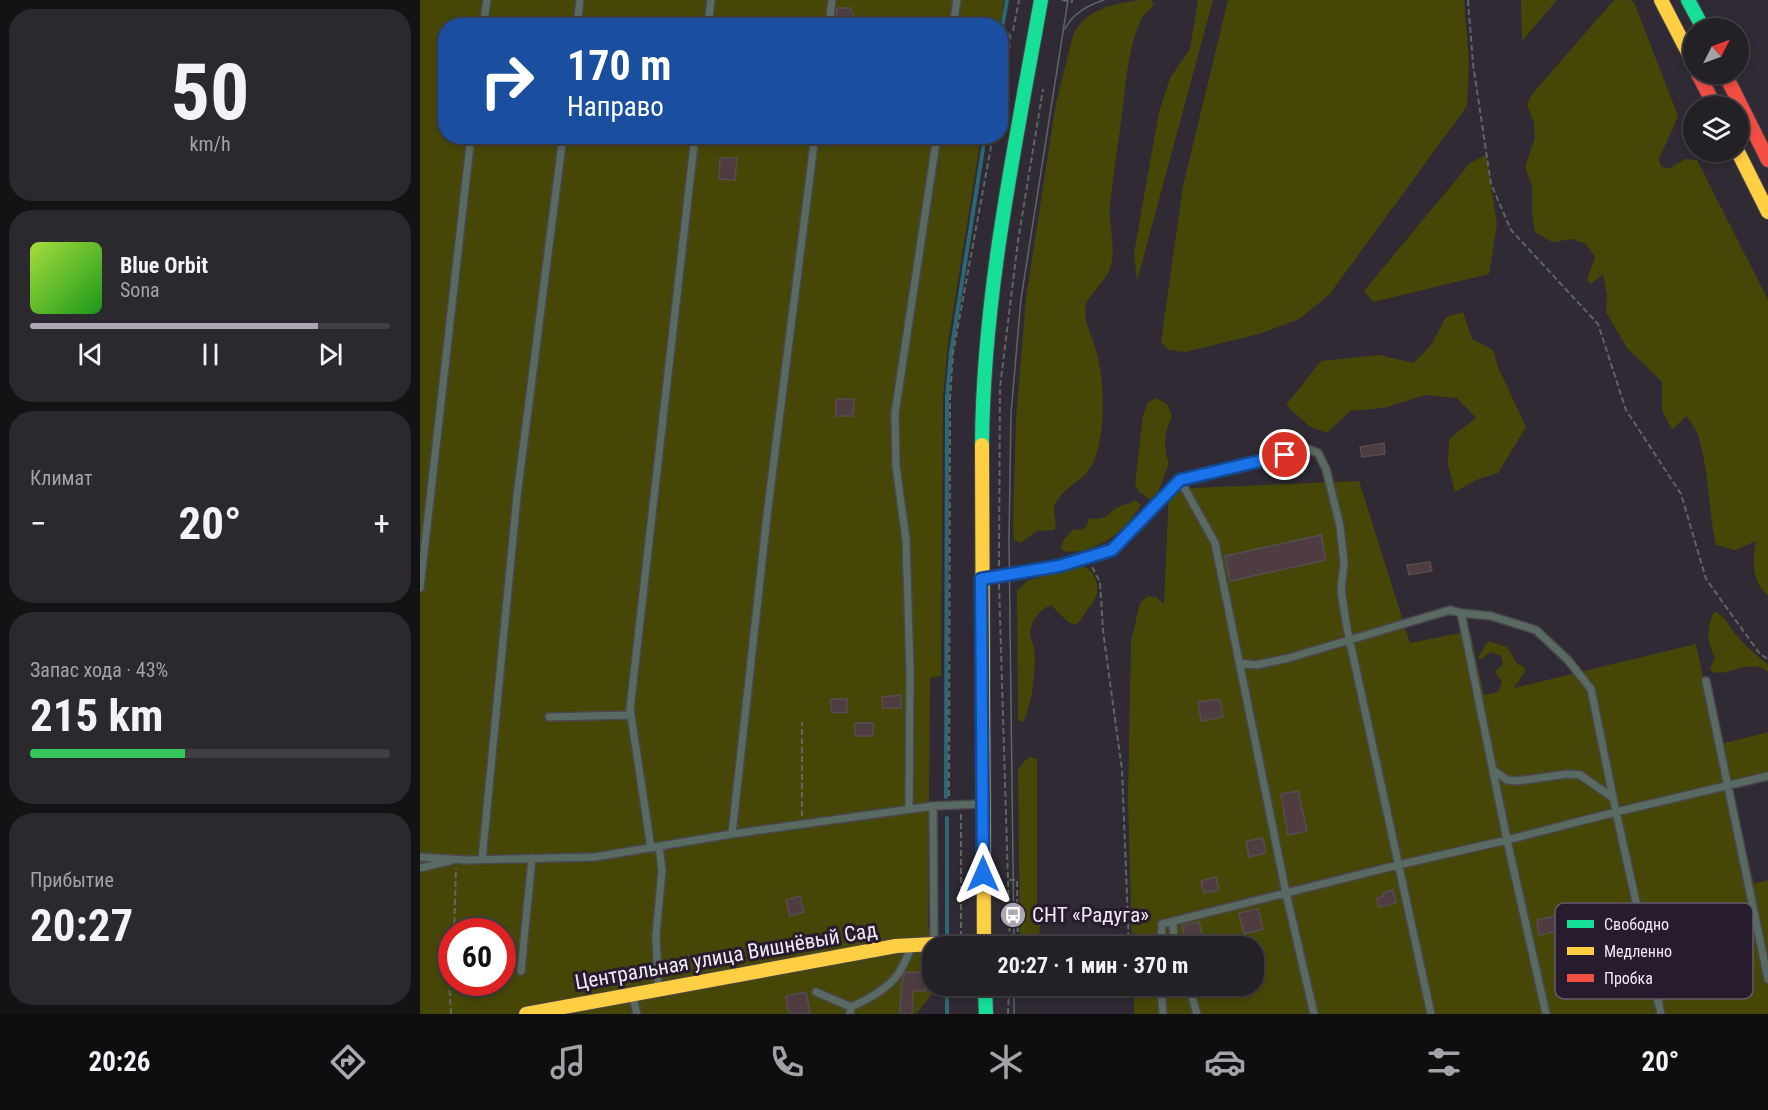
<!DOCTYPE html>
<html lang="ru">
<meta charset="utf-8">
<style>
:root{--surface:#232026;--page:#2b282e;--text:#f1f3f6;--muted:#a3a3a7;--line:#403e43;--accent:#aca7b1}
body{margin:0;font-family:"Roboto Condensed",sans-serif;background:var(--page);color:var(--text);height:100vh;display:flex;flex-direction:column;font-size:22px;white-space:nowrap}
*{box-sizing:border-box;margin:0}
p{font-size:20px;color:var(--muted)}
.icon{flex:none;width:33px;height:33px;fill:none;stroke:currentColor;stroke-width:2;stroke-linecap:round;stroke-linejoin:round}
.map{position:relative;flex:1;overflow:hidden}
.side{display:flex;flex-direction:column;gap:9px;padding:9px;background:#131215;width:420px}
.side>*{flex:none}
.banner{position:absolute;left:18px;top:18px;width:570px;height:126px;border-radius:24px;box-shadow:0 3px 9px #0003,0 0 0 2px var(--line);background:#1a4fa0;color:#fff;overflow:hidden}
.needle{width:39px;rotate:48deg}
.controls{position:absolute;left:1263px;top:18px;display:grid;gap:12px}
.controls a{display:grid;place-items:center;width:66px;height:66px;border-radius:50%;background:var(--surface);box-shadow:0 3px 9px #0003,0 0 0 2px var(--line);font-size:30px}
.speed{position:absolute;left:18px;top:918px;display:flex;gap:12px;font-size:30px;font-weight:700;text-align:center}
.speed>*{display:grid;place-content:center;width:78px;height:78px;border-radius:50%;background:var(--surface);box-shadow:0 3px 9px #0003,0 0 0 2px var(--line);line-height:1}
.speed .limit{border:9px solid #d22;background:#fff;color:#111}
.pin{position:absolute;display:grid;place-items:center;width:51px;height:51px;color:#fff;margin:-26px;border:3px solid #fff;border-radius:50%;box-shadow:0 2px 6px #0007}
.me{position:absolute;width:66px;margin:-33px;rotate:0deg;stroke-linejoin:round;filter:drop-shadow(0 0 4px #0008)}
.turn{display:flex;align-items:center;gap:21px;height:126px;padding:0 30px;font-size:27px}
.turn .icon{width:78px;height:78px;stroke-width:2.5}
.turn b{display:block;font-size:42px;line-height:51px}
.big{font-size:45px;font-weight:700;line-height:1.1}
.side .widget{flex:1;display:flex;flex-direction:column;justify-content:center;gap:9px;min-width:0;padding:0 21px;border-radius:24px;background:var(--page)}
.side .dial{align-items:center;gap:0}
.dial b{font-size:78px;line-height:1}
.song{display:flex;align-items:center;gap:18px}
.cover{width:72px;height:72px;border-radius:9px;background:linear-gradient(135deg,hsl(80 70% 55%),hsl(120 70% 35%))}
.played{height:6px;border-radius:3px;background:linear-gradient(90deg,var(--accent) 80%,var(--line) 80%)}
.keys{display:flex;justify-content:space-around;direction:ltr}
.heat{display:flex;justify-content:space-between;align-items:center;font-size:33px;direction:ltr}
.charge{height:9px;border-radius:4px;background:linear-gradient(90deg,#34c759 43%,var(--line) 0)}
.trip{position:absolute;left:502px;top:936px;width:342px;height:60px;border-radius:24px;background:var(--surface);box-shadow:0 3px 9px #0003,0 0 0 2px var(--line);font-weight:700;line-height:60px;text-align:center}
.dock{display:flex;height:96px;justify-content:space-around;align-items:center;background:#0e0d0f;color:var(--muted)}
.dock .icon{width:42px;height:42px}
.dock .current{color:var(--accent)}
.dock b{font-size:27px;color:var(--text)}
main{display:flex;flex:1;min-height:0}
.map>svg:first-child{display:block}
.green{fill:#464707;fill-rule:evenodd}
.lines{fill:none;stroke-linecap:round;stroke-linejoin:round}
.stream{stroke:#2c6776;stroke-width:4}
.building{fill:#4e3c40;stroke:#544d51;stroke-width:1.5}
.lane-casing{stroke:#4a464d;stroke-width:10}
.fast-casing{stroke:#4a464d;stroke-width:16}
.slow-casing{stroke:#4a464d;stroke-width:16}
.jam-casing{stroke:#4a464d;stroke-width:16}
.path{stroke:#5d6663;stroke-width:2;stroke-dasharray:6 3;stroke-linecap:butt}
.lane{stroke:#596a62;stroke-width:7}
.fast{stroke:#16e098;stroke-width:14}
.slow{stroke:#ffcf43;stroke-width:14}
.jam{stroke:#f24e42;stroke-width:14}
.tram{stroke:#5f6565;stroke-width:1.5}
.route-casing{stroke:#114b97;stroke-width:15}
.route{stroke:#1a73e8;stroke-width:10}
.labels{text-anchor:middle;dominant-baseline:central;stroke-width:6;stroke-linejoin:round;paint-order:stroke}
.poi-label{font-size:21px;fill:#f0eaf5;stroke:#261c2d;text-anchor:start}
.street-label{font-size:21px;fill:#f0eaf5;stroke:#261c2d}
.key{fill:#261c2d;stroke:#635a69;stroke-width:1.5}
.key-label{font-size:16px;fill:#f0eaf5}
</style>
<main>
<section class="side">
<div class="widget dial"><b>50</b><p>km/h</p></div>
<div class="widget">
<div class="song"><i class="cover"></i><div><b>Blue Orbit</b><p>Sona</p></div></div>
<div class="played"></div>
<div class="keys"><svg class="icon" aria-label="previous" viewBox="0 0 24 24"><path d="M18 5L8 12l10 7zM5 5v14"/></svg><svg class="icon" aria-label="pause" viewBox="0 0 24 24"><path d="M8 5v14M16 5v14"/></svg><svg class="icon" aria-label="next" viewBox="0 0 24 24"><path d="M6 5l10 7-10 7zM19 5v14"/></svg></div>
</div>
<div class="widget"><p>Климат</p>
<div class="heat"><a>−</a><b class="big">20°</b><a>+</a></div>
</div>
<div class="widget"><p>Запас хода · 43%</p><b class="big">215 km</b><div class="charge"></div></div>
<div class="widget"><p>Прибытие</p><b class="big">20:27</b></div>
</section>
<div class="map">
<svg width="1348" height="1014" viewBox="0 0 1348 1014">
<rect width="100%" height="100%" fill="#2f2a33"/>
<path class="green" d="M0,0h584l-4,26h-554v110l535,1 -33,206 -5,56 -2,277 -11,2 -2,247 5,34v27h4v2l-21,26h-496zM32,932h50v50h-50z
M719,0h12l3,5c-5,6 -11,9 -14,17 -13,30 -14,62 -18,93 -4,30 -9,60 -12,90 -2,22 7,42 0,63 -4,15 -25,28 -25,42 0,16 9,29 12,44 8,31 9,82 -5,111 -9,17 -29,22 -37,39 -4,9 4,18 -1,26l-17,1 -17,12 -6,-3 -1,-12 3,-109 10,-121 30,-195 17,-68c14,-27 38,-30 66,-35z
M778,0h15l-76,281 -3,-28 25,-141 11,-34 20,-29z
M808,0h236l5,62 -2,44 -138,189 -30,24 -40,15 -74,18 -16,-2 -8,-8 22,-156z
M1101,0h36l-35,41z
M1194,0h15l5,2 44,114 -19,43 2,7 8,3 16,-10 12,1 71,140v296c-18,-17 -15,-34 -12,-55l-21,9 -19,-5c-8,-36 -7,-79 -19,-113 -3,-6 -7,-11 -11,-16l-14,14 -10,-20v-28l-35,-34 -21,-36 1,-16 -4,-22 -12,10 -4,-4 8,-23 -9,-13 -13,-5 -21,3 -17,-10 -3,-19v-27l-7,-19 10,-30 -1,-14 -7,-18 5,-11z
M1066,155l11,69 -8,50 -116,28 -9,-11 106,-128z
M1043,312l9,27 21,11 5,17 28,60 -28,46 -22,7 -21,12 -7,-27 1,-26 27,-21 -19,-20 -32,-3 -41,13 -34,3 -23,22 -18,-7 -23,-21 35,-44 58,-6 35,8 17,-18 15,-28z
M737,398l11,7 4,12c-8,14 -9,32 -3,46l-13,35 -6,1 -11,-7 -4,-8 8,-68 5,-14z
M939,481l51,162 60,-12 14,64 14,-3 4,-10 -7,-11 8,-6 -2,-9 -11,-4 -8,7 -4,-1 10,-17 19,6 10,17 7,3 1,5 -11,16 182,-44 21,101 51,-13v39l-38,11 24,102 14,-4v134h-634v-28h120v-40h-122l-4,-148 3,-157 9,-38 8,-7 8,1 8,7 5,-115z
M715,500l6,5c-15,26 -47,51 -78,46l-2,-3 3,-9 10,-10 8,1 5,-5 2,-7c19,4 17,-6 32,-12 6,-3 9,-1 14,-6z
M657,565c14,1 22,14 20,28 -1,7 -7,12 -10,17 -5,7 -6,12 -13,15l-8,-5 -15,-15c-12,5 -20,15 -21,29 0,4 3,9 4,13 2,21 -1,56 -11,75l-5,-2 -1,-129 10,-10z
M1294,612h3l8,7 10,15 12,13 21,18v7c-20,-15 -40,7 -57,-1l-1,-2 5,-11c-8,-15 -9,-30 -1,-46z
M610,757l7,2v146l3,15 -1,26h-19l-2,-176 5,-8z"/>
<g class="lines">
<path class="stream" d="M580,40l7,-40
M526,797l1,-400 4,-45 34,-216
M527,946v-128
M527,1014v-28"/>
</g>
<path class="building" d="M417,8h14v4l12,14h-27z
M300,158h17l-2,22 -16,-1z
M416,399h18l-1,17h-17z
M964,443l1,11 -23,3 -2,-10z
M901,535l5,25 -96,21 -5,-25z
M1010,562l2,9 -23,4 -2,-10z
M481,695v13h-18l-1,-11z
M411,699h16v14l-16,-1z
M800,699l3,18 -22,4 -3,-19z
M435,723h18v13h-18z
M878,791l9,40 -19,4 -7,-41z
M843,838l3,15 -17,4 -3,-16z
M796,877l3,13 -15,3 -3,-12z
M973,890l3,13 -17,4 -2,-9 7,-2 -1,-3z
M380,896l4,16 -14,4 -4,-16z
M838,909l5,20 -19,5 -5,-21z
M1135,916l3,15 -19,4 -2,-15z
M779,922l5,22 -18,2 -4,-21z
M486,972l21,1 -1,18h-13l-1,23h-12l1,-25 2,-12z
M386,992l4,22h-21l-3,-18z"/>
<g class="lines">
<g class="lane-casing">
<path id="lane" d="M63,26l4,-26
M157,26l3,-26
M288,26l3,-26
M409,26l3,-26
M533,26l4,-26
M580,36l7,1
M760,480l128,-31 10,4 8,16 14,57 4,37 -3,27 6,38 84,386
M563,578l76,-12 53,-15 68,-71 35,63 71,350 28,121
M0,588l51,-452
M1041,613l46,227 39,174
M820,663l16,2 33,-7 161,-48 11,3 30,3 45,14 32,30 23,29 25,123 45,202
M1286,681l62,298
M129,717l82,-2
M1073,770l14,10 9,1 52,-7 12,1 32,22
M513,806l1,135
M489,809l1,-136 -4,-133 -10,-74 -1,-53 42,-277
M312,834l36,-327 47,-371
M231,848l-21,-139 65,-573
M0,857l45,3 130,-3 137,-23 201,-28 47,-2
M62,860l35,-364 46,-360
M0,868l30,-7
M753,922l1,24
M741,946l1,-22 236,-59 109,-25 109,-28 152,-36
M101,971l11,-113
M741,986l2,28
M769,986l8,28
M238,987l-2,-52 6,-65 -3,-24
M396,992l35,15
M213,997l4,17
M430,1014l1,-7c17,-8 37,-18 47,-33 6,-8 9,-18 13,-26"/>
</g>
<g class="fast-casing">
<path id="fast" d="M1268,0l15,28
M562,445c1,-150 33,-298 59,-445
M565,986l1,28"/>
</g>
<g class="slow-casing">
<path id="slow" d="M1241,0l33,64
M1318,152l30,60
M562,445l2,501
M106,1014l370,-68 38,-2"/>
</g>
<g class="jam-casing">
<path id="jam" d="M1278,74l17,32
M1305,74l43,86"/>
</g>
<path class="path" d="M642,0l10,2v-2
M1048,0l5,64 18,120 20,46 87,94 28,86 55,84 25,85 54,75 8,5
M593,31l6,-31
M580,95l10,-50
M579,566l1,-179 18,-146 25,-152
M672,567l8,15 3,49 19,139 7,176
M579,584l11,362
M529,796l1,-397 3,-46 40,-217
M382,816v-94
M589,880h8l1,66
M34,932l2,-64
M541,946v-133
M31,1014l-2,-35 3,-22
M588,1014l1,-28"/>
<use href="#lane" class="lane"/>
<use href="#fast" class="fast"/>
<use href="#slow" class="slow"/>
<use href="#jam" class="jam"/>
<path class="tram" d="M645,29c8,-16 23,-24 39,-29
M594,946l-5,-407 2,-126 10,-114 47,-299
M594,986v28"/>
</g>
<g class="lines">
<g class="route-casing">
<path id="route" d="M563,874l-2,-295 78,-13 53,-16 68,-70 105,-25"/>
</g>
<use href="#route" class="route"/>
</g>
<defs>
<g id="bus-disc" transform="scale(1.35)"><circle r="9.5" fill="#aca7b1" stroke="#261c2d"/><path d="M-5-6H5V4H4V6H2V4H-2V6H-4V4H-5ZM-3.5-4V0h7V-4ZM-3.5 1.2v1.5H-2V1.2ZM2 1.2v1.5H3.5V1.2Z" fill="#fff"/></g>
</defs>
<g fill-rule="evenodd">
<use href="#bus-disc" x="593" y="915"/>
</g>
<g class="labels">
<g class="poi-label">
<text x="612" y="915">СНТ «Радуга»</text>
</g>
<g class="street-label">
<text transform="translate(306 956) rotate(-10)">Центральная улица Вишнёвый Сад</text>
</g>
</g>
<rect x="1135" y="903" width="198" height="96" rx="9" class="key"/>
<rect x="1147" y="920" width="27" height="8" fill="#16e098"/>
<rect x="1147" y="947" width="27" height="8" fill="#ffcf43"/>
<rect x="1147" y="974" width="27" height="8" fill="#f24e42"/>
<g class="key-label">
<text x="1184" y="930">Свободно</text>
<text x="1184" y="957">Медленно</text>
<text x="1184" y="984">Пробка</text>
</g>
</svg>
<div class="controls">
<a><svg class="needle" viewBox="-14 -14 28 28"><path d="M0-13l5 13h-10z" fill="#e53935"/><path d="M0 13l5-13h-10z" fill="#a3a3a7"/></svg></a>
<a><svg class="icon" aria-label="layers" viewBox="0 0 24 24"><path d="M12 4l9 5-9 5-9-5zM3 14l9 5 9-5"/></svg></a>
</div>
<div class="speed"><div class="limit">60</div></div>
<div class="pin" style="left:865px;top:455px;background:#d93025"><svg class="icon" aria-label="arrive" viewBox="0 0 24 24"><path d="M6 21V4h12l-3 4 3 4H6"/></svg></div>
<svg class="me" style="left:563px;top:874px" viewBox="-20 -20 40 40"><path d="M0-17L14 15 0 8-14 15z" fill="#1a73e8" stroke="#fff" stroke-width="4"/></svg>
<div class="trip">20:27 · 1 мин · 370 m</div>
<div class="banner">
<div class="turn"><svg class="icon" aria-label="right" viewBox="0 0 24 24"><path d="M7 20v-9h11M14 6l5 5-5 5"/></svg><div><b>170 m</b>Направо</div></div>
</div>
</div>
</main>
<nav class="dock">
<b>20:26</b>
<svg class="icon current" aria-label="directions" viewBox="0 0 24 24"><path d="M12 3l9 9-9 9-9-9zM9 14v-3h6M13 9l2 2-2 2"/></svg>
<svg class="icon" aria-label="music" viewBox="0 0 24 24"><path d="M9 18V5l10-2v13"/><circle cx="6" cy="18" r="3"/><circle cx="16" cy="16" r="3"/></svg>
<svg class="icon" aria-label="phone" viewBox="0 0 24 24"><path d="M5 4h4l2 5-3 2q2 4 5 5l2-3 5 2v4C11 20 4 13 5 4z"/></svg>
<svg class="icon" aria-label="climate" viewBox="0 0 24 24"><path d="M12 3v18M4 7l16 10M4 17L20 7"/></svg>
<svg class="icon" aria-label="car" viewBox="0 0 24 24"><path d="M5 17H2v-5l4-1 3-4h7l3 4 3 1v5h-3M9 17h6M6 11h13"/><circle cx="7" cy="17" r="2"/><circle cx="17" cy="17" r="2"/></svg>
<svg class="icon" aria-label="filters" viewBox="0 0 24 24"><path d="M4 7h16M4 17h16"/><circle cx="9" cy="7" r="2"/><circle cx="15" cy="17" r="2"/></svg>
<b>20°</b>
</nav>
